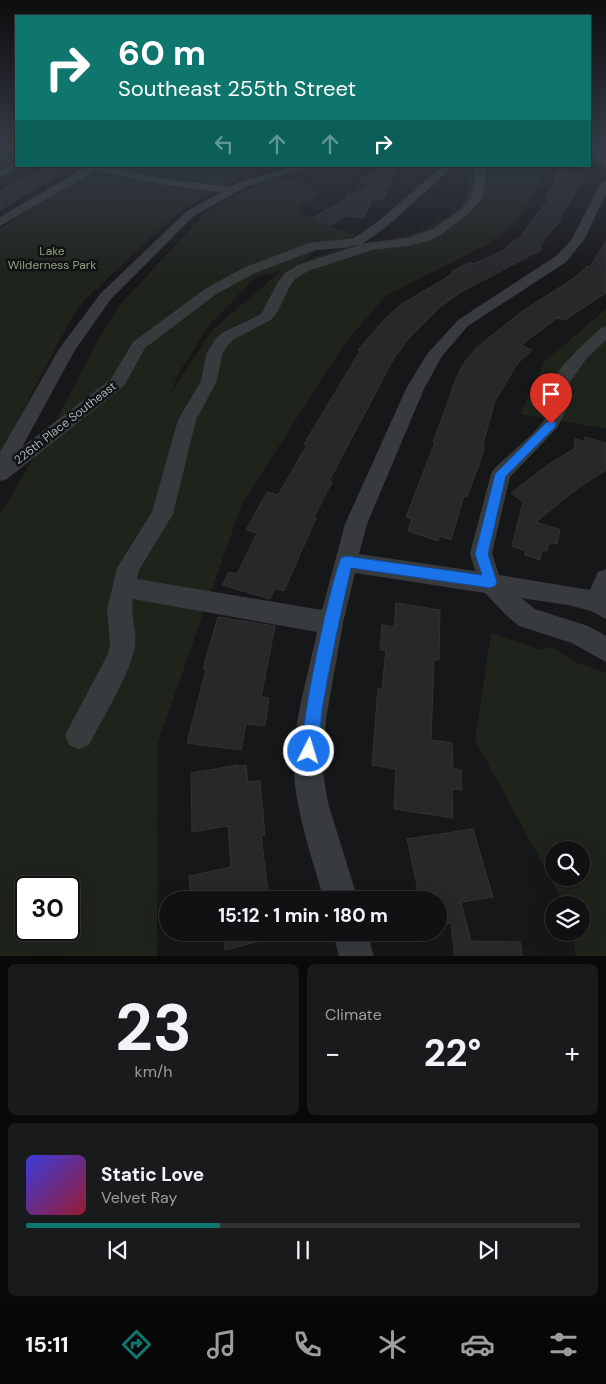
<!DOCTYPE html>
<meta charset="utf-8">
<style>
:root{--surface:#101112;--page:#191a1b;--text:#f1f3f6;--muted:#9c9d9f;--line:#303132;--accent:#0f766e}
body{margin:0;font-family:"DM Sans",sans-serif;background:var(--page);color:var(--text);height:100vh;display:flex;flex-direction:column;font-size:19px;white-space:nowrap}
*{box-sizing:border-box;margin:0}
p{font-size:16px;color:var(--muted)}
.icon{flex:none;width:28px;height:28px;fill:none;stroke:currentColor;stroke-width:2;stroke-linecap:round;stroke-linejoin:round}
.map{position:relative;height:956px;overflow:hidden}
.drawer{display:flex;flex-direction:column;gap:8px;padding:8px;background:#09090a;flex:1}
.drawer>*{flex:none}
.hud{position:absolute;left:15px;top:15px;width:576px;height:152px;border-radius:0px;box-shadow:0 5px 20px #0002,0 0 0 1px var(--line);background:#0f766e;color:#fff;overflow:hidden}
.controls{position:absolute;left:545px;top:841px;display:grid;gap:10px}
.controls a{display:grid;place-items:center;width:45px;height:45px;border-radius:50%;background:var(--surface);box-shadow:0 5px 20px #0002,0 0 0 1px var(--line);font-size:25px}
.speed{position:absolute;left:15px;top:876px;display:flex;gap:10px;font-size:25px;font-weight:700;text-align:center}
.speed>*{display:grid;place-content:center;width:65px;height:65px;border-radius:50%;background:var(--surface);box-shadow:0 5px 20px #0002,0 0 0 1px var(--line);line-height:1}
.speed .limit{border:2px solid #111;border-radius:8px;background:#fff;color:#111}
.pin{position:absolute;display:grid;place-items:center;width:42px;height:42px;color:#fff;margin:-51px -21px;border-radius:50% 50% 50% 0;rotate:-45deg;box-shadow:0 0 5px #0007}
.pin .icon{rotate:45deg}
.me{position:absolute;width:55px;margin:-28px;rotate:5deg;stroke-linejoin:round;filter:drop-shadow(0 0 4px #0008)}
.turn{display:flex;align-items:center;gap:18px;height:105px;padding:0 20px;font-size:22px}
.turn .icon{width:65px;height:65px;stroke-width:2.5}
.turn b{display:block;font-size:35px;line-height:42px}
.lanes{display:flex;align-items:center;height:48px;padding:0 20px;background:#0003;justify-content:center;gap:25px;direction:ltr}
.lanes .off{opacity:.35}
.big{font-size:38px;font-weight:700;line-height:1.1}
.drawer .tile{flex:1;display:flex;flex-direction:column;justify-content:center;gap:8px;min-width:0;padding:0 18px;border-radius:8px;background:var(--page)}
.drawer .dial{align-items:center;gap:0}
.dial b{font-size:65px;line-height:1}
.song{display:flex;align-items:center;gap:15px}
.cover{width:60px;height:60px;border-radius:8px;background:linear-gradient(135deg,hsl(240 70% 55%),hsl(350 70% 35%))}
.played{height:5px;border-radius:2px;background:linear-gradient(90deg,var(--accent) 35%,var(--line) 35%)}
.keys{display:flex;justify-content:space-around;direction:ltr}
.heat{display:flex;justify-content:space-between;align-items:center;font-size:28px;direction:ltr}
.drawer .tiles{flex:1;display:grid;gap:8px;grid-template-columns:1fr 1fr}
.tile:last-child{grid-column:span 2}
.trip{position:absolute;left:159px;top:891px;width:288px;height:50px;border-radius:25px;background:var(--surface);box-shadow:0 5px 20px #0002,0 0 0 1px var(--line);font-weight:700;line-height:50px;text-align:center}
.tabs{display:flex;height:80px;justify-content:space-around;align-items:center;background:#060707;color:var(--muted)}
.tabs .icon{width:35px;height:35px}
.tabs .selected{color:var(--accent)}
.tabs b{font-size:22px;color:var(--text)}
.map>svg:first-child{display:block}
.green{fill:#1e231c;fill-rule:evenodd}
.building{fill:#262829;stroke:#303234}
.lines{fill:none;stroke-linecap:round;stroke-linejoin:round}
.minor{fill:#373b3d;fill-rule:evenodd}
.route{fill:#1a73e8;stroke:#114b97}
.labels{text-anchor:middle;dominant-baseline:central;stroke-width:5;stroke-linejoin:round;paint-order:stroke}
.far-park-label{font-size:12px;fill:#8ca380;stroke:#111213}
.far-street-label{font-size:12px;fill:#a8b4b8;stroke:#111213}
</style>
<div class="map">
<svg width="606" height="957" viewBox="0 0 606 957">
<rect width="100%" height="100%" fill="#161718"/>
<path class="green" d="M100,166h146l-3,7 -7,7 -50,28 -19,14 -84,80 -11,15 -72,137v-226z
M465,166h81l-2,10 -28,47 -26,20 -104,53 -41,47 -103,161 -84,238 -1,214h-157v-442l54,-90 44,-84 20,-33 90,-97 53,-28 26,-6 18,4 13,15 -16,9 -3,9 58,23 -46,8 3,8 -10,9 28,-10 81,-17 36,-18 12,-9 8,-19zM281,271l-70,60 -42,65 11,-25 31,-48 45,-46zM26,888h43v42h-43z
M606,309v120l-86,-15 25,-53z
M491,633l47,16 14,-2 23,15 31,11v283h-30l-4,-23 9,-1v-27h-16l-90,-165zM554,850h27v28h-27z"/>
<path class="building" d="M0,145h16v15l-8,4 -8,-2z
M45,166h27l-72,44v-19z
M382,166h15l-14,33h-11l-8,19 -18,-2 -14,9 -19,-7 36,-21 -3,-1 24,-11 -12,-4 4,-2h-3z
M561,170l26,3 -28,46h2l-22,28 4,2 -82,43 -21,15 -30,30 -16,21 -65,123 3,1 -18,35 2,1 -32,73 -9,-3 -5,11 -48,-14 7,-13 8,2 20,-41 -11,-3 21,-38 11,3 29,-50 -3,-1 56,-93 -2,-1 25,-29 17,-16 54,-32 -3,-1 19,-10 4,2 26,-12 20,-15 29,-38 -4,-1 8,-11 3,-15 4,1z
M606,241v52l-41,27 -8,-2 -36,27 11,5 -14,13 -23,38 -11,39 -1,8h1l-6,21h-1l-10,28 -3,-1 -13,44 -11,-4 -2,5 -30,-10 4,-12 -6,-2 29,-75h-2l20,-54h-1l10,-22 14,-18 44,-35 57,-37 10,-10 3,1z
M585,437l21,6v27l-28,18 -42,34 24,8 -3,14 -8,-2 -2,9 -5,-1 -2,10 -15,-5v-4l-13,-5 11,-44 -12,-9 38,-29 25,-15 1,-10 10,3z
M396,603l44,7 -1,50h-5l-3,80 21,3 1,25 8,2 1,20 -10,-1 1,29 -59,-9 2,-40 -24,-4 6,-77 4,1 4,-38 -6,-1 2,-25 12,2z
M218,617l57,9 -14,71 8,1 -4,28 -19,-2 -5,26 -54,-7 19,-74h-3z
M238,765l-1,2 9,-2 2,17 12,-2 5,55 -4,1 8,64h-78l-2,-24 42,-9 -3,-41 -36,6 -1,-59z
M473,829l20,68 -32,5 10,39 49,1 3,15h-68l-4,-34 -13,3v-26h-18l-13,-61z
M224,932h48v6l-47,12z"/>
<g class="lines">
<path class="minor" d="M590,145h5l11,14v9c-8,-3 -16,-14 -16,-23z
M16,162v4l4,1 -20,10v-7z
M83,166h21l61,13 65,8 7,-4 56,-17h17l-65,21 -51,29 -83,83 -36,51 -53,97 89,-68 22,-37 72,-53 38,-21 66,-25 45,-5 23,-16 66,-56 9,2 -67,60 -23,16 -18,4 -28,2 -63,24 -38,21 -70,53 -21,38 -117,93 -7,2v-29l59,-103 42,-56 85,-81 35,-20 -56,-7 -70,-14 -95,55v-9l84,-49z
M475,166h10v17l-4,17 -13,14 -27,21 -13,6 -20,5 -36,4 -64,21 -13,8 -5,7 -12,25 -7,9 -37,19 -7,7 -5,9 -5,26 -21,39 -23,94 -34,56 -2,9 185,31 23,-86 61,-135 21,-35 31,-34 98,-64 16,-17 29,-56 5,-3v14l-22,46 -18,22 -98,64 -26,30 -18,33 -57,135 -8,30 116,17 -5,-18 21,-79 3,-5c13,-13 41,-35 50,-49 7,-11 1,-22 6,-34 8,-20 35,-43 51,-58l5,-2v14l-19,18 -20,28 -1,6 1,17 -10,19 -47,49 -18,76 7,22 91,15 8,-18 8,-3v50l-15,-8 -23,-6 -47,-7 14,11 53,17 18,10v26l-34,-19 -53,-17 -13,-11 -21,-22 -130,-20 -12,50 -17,96 -4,48 6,36 30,97h-34c-11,-40 -30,-92 -30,-133 -1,-46 14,-91 23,-135l-184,-33c-3,16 4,31 2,46 -2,24 -34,76 -46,100l-10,4 -10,-4 -4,-10 43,-81 2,-10 -3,-34 10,-42 35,-56 26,-92 23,-39 5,-26 8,-14 8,-8 39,-19 17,-32 7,-9 13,-8 67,-22 43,-5 25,-9 27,-19 10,-11 5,-16z
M333,932h34l7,25h-35z"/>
</g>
<linearGradient id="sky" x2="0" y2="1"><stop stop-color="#0c0d0d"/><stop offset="0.52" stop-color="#363c48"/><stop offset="1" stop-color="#363c48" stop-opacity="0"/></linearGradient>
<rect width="606" height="279" fill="url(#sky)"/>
<path class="route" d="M551,421l4,1 1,2 -1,3 -49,49 -18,78 9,28 -2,4 -5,2 -139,-20c-10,45 -20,90 -28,136 -3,16 -2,37 -8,53l-6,2 -6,-2c-7,-17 28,-178 38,-199l5,-2 136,19 -7,-21 20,-80 52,-52z"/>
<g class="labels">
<g class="far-park-label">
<text x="52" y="251">Lake<tspan x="52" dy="14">Wilderness Park</tspan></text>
</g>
<g class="far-street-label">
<text transform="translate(65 423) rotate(-38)">226th Place Southeast</text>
</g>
</g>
</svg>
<div class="controls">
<a><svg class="icon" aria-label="search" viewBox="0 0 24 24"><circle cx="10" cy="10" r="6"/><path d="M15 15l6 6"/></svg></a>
<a><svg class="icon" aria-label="layers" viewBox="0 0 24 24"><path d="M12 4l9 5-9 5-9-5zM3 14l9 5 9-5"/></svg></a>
</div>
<div class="speed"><div class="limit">30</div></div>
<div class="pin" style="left:551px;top:424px;background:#d93025"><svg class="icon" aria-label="arrive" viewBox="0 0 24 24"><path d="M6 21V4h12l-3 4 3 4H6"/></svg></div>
<svg class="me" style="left:309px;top:751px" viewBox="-20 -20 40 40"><circle r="17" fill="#1a73e8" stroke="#fff" stroke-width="3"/><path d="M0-11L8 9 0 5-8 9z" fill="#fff"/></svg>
<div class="trip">15:12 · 1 min · 180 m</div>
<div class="hud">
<div class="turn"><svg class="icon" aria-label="right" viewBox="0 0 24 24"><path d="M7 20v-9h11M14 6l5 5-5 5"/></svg><div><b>60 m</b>Southeast 255th Street</div></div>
<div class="lanes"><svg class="icon off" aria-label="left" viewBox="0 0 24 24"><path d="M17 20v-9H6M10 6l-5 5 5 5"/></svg><svg class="icon off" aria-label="ahead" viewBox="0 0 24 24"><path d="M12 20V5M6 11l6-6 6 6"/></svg><svg class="icon off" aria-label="ahead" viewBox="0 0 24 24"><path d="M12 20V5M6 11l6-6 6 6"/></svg><svg class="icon" aria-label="right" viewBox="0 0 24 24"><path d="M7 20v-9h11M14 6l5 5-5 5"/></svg></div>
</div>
</div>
<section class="drawer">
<div class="tiles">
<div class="tile dial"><b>23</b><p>km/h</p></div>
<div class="tile"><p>Climate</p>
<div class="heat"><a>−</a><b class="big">22°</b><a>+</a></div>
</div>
<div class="tile">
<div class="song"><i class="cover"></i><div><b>Static Love</b><p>Velvet Ray</p></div></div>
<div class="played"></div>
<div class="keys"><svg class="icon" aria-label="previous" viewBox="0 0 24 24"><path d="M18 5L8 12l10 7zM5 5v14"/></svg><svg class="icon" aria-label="pause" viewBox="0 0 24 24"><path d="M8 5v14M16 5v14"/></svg><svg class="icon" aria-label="next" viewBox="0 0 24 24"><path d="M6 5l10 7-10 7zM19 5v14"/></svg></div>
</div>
</div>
</section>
<nav class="tabs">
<b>15:11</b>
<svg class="icon selected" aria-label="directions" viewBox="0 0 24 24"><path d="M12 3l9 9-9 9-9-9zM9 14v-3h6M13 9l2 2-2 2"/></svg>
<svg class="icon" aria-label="music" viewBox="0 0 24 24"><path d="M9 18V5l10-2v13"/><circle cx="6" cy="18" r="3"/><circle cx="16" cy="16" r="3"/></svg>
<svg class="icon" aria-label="phone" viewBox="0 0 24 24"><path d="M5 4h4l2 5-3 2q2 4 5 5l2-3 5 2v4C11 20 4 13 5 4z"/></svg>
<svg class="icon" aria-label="climate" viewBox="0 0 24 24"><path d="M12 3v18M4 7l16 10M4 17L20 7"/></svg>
<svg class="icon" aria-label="car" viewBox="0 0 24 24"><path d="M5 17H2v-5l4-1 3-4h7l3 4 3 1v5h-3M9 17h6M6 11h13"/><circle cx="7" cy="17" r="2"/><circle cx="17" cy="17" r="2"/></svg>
<svg class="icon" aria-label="filters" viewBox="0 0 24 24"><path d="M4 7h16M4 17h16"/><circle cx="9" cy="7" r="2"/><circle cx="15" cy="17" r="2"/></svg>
</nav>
